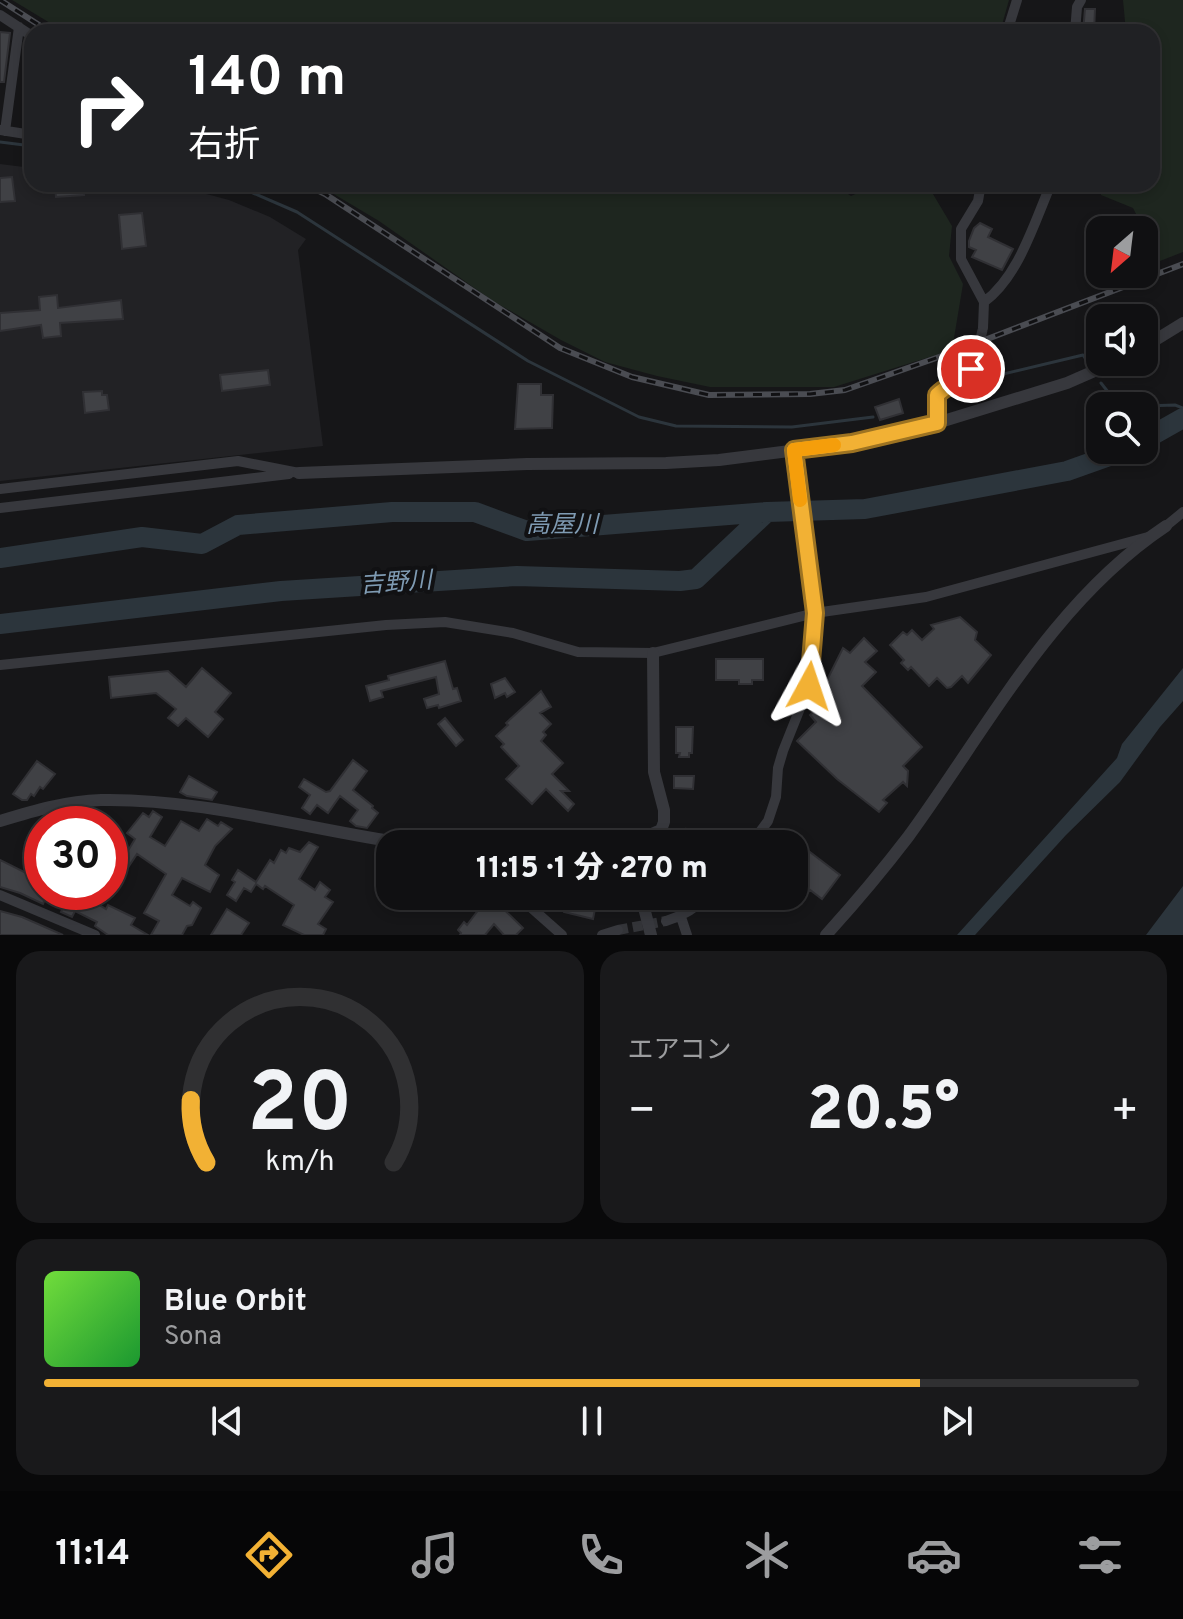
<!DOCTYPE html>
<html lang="ja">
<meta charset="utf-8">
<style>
:root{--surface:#101012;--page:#19191b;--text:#f1f3f6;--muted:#9c9d9f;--line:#303032;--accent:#f2b134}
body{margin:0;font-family:Overpass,"Noto Sans JP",sans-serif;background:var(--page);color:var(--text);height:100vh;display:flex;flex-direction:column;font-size:30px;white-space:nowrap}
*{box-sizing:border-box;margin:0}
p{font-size:26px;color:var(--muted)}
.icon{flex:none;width:44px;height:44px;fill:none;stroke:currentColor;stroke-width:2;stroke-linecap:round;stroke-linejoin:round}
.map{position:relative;height:935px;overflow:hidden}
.drawer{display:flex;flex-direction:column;gap:16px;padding:16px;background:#09090a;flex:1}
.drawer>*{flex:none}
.banner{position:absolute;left:24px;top:24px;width:1136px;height:168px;border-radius:24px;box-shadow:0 4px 12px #0003,0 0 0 2px var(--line);background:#202124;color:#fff;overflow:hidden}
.needle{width:52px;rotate:208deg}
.buttons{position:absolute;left:1086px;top:216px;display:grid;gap:16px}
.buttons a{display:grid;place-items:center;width:72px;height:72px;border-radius:16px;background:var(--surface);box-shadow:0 4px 12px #0003,0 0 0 2px var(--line);font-size:40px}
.speed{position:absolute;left:24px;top:806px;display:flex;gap:16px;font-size:40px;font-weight:700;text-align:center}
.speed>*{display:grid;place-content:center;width:104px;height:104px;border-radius:50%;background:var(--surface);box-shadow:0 4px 12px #0003,0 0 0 2px var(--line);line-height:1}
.speed .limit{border:12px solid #d22;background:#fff;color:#111}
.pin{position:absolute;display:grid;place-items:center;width:68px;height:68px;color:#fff;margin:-34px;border:4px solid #fff;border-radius:50%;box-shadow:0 2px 8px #0007}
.me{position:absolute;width:88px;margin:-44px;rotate:5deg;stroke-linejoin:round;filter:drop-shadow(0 0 6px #0008)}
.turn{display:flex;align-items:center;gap:28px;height:168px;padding:0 32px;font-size:36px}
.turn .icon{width:104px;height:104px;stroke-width:2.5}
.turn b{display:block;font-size:56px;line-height:68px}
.big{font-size:60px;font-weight:800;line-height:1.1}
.drawer .tile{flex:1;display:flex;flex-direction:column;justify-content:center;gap:12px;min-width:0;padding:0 28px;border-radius:24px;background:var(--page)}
.drawer .dial{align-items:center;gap:0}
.dial svg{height:208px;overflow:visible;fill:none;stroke:var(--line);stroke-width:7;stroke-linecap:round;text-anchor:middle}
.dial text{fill:var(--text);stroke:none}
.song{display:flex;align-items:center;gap:24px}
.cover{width:96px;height:96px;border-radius:12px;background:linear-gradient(135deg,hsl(100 70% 55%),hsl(130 70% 35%))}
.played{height:8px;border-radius:4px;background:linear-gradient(90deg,var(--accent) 80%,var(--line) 80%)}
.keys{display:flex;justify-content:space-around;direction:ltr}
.heat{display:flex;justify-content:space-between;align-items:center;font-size:44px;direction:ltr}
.drawer .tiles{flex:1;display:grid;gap:16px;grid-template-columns:1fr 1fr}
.tile:last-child{grid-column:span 2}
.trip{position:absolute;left:376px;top:830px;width:432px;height:80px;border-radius:24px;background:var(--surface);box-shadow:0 4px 12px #0003,0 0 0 2px var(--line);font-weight:800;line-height:80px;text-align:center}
.dock{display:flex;height:128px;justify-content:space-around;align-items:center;background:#060607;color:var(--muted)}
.dock .icon{width:56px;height:56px}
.dock .current{color:var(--accent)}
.dock b{font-size:36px;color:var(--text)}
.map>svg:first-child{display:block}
.built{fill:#222225}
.green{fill:#1e261f}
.water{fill:#2c353c}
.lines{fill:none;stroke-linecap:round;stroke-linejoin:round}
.stream{stroke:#2c353c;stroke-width:3}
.river{stroke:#2c353c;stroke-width:20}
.building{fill:#404145;stroke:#303034;stroke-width:2}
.minor-tunnel{stroke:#333438;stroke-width:10;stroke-dasharray:10 5;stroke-linecap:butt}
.minor{stroke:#37383d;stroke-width:10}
.tertiary{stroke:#37383d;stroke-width:12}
.rail-casing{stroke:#4a4c52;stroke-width:6}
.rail{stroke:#111113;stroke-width:3;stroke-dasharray:9;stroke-linecap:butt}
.route-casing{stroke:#9d7322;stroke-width:20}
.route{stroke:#f2b134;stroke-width:14}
.slow{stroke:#f59e0b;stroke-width:14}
.labels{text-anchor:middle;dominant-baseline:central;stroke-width:8;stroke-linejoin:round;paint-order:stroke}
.water-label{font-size:24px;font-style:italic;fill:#7f9bb3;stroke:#111113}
</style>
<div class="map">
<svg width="1183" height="935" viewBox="0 0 1183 935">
<rect width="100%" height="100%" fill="#161618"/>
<path class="built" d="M0,164l32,4v16h119l33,4 45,12 41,17 36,22 -8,11 25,196 -323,35z"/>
<path class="green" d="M12,0h997l-9,32h-935z
M1123,0h60v252l-23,9 -27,-53 -32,-13 -1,-11h52v-152h-26z
M317,184h516l18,12 26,-12h50l25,42 -3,30 14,28 -11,66 -118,37h-124l-53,-11 -52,-14 -44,-22 -68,-39 -114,-80z"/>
<path class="water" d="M1183,668v33l-23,26 -40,55 -54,53 -91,100h-18l160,-177 5,-14z
M1183,886v49h-37z"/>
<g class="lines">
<path class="stream" d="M0,142l32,4
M232,184l65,28 231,149 111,56 37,9 116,1 81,-10
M978,380l105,-25 2,3
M1101,383l15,19 11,4
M1144,406l31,-1 8,3"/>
<path class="river" d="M1144,440l39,-22
M0,558l142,-21 60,7 36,-19 154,-13h83l52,19 240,-19 98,-3 202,-38 59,-21
M0,624l281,-33 236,-15 163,5 16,-2 71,-67"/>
</g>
<path class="building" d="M1085,9h10l-1,23h-11z
M0,32l10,1 -6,49h-4z
M12,177l3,24 -15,1v-24z
M83,184l1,11 -28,2 -1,-10z
M142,213l4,33 -24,3 -3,-34z
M980,223l12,6 -4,8 25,12 -11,21 -30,-13 4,-7 -7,-3v-6l5,-13z
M57,295l1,13 63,-8 2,19 -63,4 1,13 -18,2 -2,-13 -41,6v-18l40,-3 -1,-13z
M268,370l2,15 -48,6 -2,-16z
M518,384h23v11h12l-1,33 -37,1z
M102,391v4h5l2,15 -24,3 -2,-21z
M899,399l4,14 -23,7 -5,-13z
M960,617l17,15 -2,8 16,15 -23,28 -6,-7 -11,11 -4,1 -10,-10 -8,8 -18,-19 -3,3 -7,-7 3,-3 -14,-15 13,-13 4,3 5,-5 10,10 12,-11 -3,-4z
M864,638l13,13 -12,11 11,10 -14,14 60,61 -19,19 5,5 -1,15 -4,-4 -20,18 4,3 -8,9 -42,-33 -40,-38 19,-19 -6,-7 14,-14 -5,-6 9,-12 -2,-1 17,-34 7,5z
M716,659h47v21h-11v4h-13v-4h-23z
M445,661l8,28 4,-1 4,13 -22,7 -1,-3 -11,3 -3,-9 15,-5 -3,-17 -55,14 2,6 -13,4 -4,-15 23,-6 -1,-4z
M202,668l29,25 -16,19 8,7 -15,18 -22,-19 -8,8 -10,-8 8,-9 -20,-16 -45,5 -2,-21 59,-6 18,16z
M505,678l10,14 -8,5 -2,-4 -10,5 -4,-14z
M541,691l10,16 -11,6 11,11 -8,8 3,3 -5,6 22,22 -11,11 17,17h-8l13,13 -6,7 -22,-22 -14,15 -26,-25 13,-13 -18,-19 3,-3 -8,-8 12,-11 -2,-2z
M445,718l18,22 -7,6 -18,-22z
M676,727h17l-1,26h-3v4h-10l1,-4h-4z
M353,760l14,11 -14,19 20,16 -1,2 6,5 -11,15 -11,-2 -6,-5 8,-11 -18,-14 -12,17 -11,-8 -7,9 -8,-6 8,-13 -11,-8 5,-8 22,13 4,-1z
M37,761l18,13 -12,15 -3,-2 -6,9 -3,-2 -4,6h-5l-9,-6z
M189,776l28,16 -5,8 -25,-4 -7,-4z
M674,776h20l-1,13 -19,-1z
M153,811l9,6 -12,20 15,9 16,-25 18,10 8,-12 11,7 3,-4 11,7 -17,17 -10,19 14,10 -9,17 -28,-14 -10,17 18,11 3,-4 8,6 -9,17 -5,1 -5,9h-31l8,-14 -15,-8 22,-39 -29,-20 -10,15 -7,-5 15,-25 -8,-6 16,-20 6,4z
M686,829l18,15h-30z
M785,833l55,42 -18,24 -12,-9 -11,14 -5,-4v-56h-17z
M309,842l9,5 -19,32 16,11 5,-8 10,8 -5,7 8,5 -15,22 8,5 -3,6h-19l-21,-10 11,-20 -29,-19 -2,3 -7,-5 -5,8 -7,-4 -8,13 -9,-6 8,-13 -3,-2 6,-10 18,12 14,-22 4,3 7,-13 5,3 3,-5 11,4z
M110,859l14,9 -14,20z
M0,860l34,17 8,-14v29h6l-5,12 -23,-11 -20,-6z
M70,892h8l28,17 2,-4 27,13 -4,7 17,10h-40l-13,-9 2,-4 -22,-11 -3,6 -11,-5z
M467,896h23l33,32 -7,7h-12l-10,-11 -9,11h-25l1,-2 -3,-3 6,-8 3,3 12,-16z
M558,896h25l14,3 -4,20 -29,-7v-3l-8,-2z
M227,909l22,14 -8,12h-30z
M0,911l22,6 41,18h-63z"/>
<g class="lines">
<path class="minor-tunnel" d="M977,354l6,-26
M618,930l48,-9"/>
<path class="minor" d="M0,15l32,21
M1007,32l10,-32
M1075,32l2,-25 4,-7
M0,130l32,5
M5,131l14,-104
M981,184l-3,17 -17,28v30l23,43 -1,26
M984,302c35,-26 50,-79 67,-118
M937,423v-28c21,-20 27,-8 40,-41
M0,489l238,-28 61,12
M0,508l289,-34
M1166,526l17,-14
M0,665l386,-40 59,-3 68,11 65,19 75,1 162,-40 111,-16 222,-60
M751,844l17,-23 8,-24 2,-29 5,-17 26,-65 6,-73 -21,-163
M0,895l95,40
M518,896l44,39
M681,917l6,18
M666,921c17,-5 29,-12 41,-25
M602,935l16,-5"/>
<path class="tertiary" d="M1144,347l39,-24
M299,473l228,-9 139,-1 53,-3 133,-17 85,-20 130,-40 48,-21
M0,821c33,-10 66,-20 101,-21 100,-2 209,30 308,44
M560,844l56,-6 11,6
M629,844l32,-14 3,-8v-12l-10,-38 -1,-119
M641,896l10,39
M826,935c29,-32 56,-64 82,-98 79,-108 144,-235 258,-311"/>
<g class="rail-casing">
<path id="rail" d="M0,0l50,32
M305,184l20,10 235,154 72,29 77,18 101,-1 35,-4 111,-39 227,-87"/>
</g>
<use href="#rail" class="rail"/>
</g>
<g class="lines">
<g class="route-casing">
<path id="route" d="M809,686l6,-73 -21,-163 58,-7 85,-20v-28c11,-11 24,-13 34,-26"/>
</g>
<use href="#route" class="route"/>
<path class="slow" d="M800,500l-6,-50 40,-5"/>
</g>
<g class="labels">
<g class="water-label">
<text x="562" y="526">高屋川</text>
<text transform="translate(396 584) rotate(-4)">吉野川</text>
</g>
</g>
</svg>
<div class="buttons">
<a><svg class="needle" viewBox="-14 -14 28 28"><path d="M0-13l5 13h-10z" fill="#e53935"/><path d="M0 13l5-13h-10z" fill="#9c9d9f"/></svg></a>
<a><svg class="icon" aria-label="sound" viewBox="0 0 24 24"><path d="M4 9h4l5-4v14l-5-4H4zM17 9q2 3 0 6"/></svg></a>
<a><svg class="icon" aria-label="search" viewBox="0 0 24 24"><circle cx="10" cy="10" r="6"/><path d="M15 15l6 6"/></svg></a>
</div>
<div class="speed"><div class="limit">30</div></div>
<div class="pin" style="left:971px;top:369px;background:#d93025"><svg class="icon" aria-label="arrive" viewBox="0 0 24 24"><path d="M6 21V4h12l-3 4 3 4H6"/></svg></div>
<svg class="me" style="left:809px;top:686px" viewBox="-20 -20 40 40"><path d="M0-17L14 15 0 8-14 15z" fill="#f2b134" stroke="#fff" stroke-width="4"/></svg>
<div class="trip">11:15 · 1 分 · 270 m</div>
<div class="banner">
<div class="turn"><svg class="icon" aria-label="right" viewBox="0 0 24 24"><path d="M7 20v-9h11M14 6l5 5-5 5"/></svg><div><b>140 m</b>右折</div></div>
</div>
</div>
<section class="drawer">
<div class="tiles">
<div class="tile dial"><svg viewBox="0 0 100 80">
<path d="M14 69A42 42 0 1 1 86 69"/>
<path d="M14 69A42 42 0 0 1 8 45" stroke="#f2b134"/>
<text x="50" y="56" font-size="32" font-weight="700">20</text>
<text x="50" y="72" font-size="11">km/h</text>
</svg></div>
<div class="tile"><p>エアコン</p>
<div class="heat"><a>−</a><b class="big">20.5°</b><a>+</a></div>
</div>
<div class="tile">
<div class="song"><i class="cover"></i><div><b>Blue Orbit</b><p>Sona</p></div></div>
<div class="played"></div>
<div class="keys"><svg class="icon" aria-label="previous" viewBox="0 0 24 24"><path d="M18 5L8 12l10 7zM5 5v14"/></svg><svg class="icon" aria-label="pause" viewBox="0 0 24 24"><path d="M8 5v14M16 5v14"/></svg><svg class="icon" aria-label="next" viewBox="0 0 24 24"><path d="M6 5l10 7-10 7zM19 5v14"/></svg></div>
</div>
</div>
</section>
<nav class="dock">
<b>11:14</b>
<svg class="icon current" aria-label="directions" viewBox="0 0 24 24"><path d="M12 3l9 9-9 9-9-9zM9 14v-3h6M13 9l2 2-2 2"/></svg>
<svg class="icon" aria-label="music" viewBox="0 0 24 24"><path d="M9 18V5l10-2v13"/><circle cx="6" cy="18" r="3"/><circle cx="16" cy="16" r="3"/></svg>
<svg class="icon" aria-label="phone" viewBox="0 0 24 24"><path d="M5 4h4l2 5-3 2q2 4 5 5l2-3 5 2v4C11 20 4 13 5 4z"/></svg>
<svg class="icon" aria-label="climate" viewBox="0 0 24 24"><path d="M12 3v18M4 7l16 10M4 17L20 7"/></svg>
<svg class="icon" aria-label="car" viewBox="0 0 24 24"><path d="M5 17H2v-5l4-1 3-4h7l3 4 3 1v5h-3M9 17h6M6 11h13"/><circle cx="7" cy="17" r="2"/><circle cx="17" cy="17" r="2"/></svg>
<svg class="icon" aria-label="filters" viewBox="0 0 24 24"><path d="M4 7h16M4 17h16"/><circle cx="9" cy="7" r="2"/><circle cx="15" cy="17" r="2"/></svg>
</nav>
